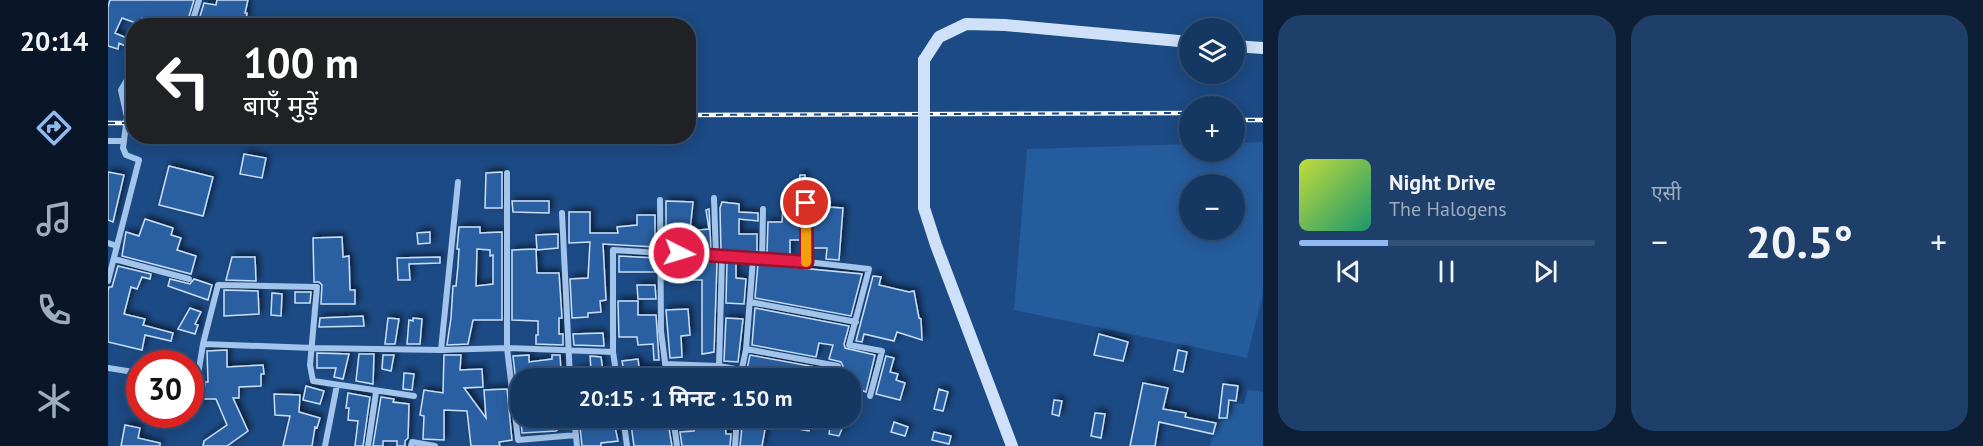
<!DOCTYPE html>
<html lang="hi">
<meta charset="utf-8">
<style>
:root{--surface:#153863;--page:#1e3f69;--text:#f1f3f6;--muted:#9dacbe;--line:#345278;--accent:#90b9f0}
body{margin:0;font-family:"PT Sans","Noto Sans Devanagari",sans-serif;background:var(--page);color:var(--text);height:100vh;display:flex;flex-direction:column;font-size:22px;white-space:nowrap}
*{box-sizing:border-box;margin:0}
p{font-size:20px;color:var(--muted)}
.icon{flex:none;width:33px;height:33px;fill:none;stroke:currentColor;stroke-width:2;stroke-linecap:round;stroke-linejoin:round}
.map{position:relative;flex:1;overflow:hidden}
.drawer{display:flex;flex-direction:column;gap:15px;padding:15px;background:#0c1f36;width:720px}
.drawer>*{flex:none}
.banner{position:absolute;left:18px;top:18px;width:570px;height:126px;border-radius:24px;box-shadow:0 3px 15px #0003,0 0 0 2px var(--line);background:#202124;color:#fff;overflow:hidden}
.fabs{position:absolute;left:1071px;top:18px;display:grid;gap:12px}
.fabs a{display:grid;place-items:center;width:66px;height:66px;border-radius:50%;background:var(--surface);box-shadow:0 3px 15px #0003,0 0 0 2px var(--line);font-size:30px}
.speed{position:absolute;left:18px;top:350px;display:flex;gap:12px;font-size:30px;font-weight:700;text-align:center}
.speed>*{display:grid;place-content:center;width:78px;height:78px;border-radius:50%;background:var(--surface);box-shadow:0 3px 15px #0003,0 0 0 2px var(--line);line-height:1}
.speed .limit{border:9px solid #d22;background:#fff;color:#111}
.pin{position:absolute;display:grid;place-items:center;width:51px;height:51px;color:#fff;margin:-26px;border:3px solid #fff;border-radius:50%;box-shadow:0 2px 6px #0007}
.me{position:absolute;width:66px;margin:-33px;rotate:95deg;stroke-linejoin:round;filter:drop-shadow(0 0 4px #0008)}
.turn{display:flex;align-items:center;gap:21px;height:126px;padding:0 18px;font-size:27px}
.turn .icon{width:78px;height:78px;stroke-width:2.5}
.turn b{display:block;font-size:42px;line-height:51px}
.big{font-size:45px;font-weight:700;line-height:1.1}
.drawer .widget{flex:1;display:flex;flex-direction:column;justify-content:center;gap:9px;min-width:0;padding:0 21px;border-radius:24px;background:var(--page)}
.song{display:flex;align-items:center;gap:18px}
.cover{width:72px;height:72px;border-radius:9px;background:linear-gradient(135deg,hsl(70 70% 55%),hsl(160 70% 35%))}
.played{height:6px;border-radius:3px;background:linear-gradient(90deg,var(--accent) 30%,var(--line) 30%)}
.keys{display:flex;justify-content:space-around;direction:ltr}
.heat{display:flex;justify-content:space-between;align-items:center;font-size:33px;direction:ltr}
.drawer .tiles{flex:1;display:grid;gap:15px;grid-template-columns:repeat(2,1fr)}
.trip{position:absolute;left:402px;top:368px;width:351px;height:60px;border-radius:24px;background:var(--surface);box-shadow:0 3px 15px #0003,0 0 0 2px var(--line);font-weight:700;line-height:60px;text-align:center}
main{display:flex;flex:1;min-height:0}
.tabs{display:flex;flex-direction:column;width:108px;justify-content:space-around;align-items:center;background:#081628;color:var(--muted)}
.tabs .icon{width:42px;height:42px}
.tabs .selected{color:var(--accent)}
.tabs b{font-size:27px;color:var(--text)}
.map>svg:first-child{display:block}
.green{fill:#255c9d;fill-rule:evenodd}
.building{fill:#2b61a2;stroke:#c7def8;stroke-width:1.5;fill-rule:evenodd;filter:url(#shadow)}
.lines{fill:none;stroke-linecap:round;stroke-linejoin:round}
.street{stroke:#a3c4eb;stroke-width:6}
.secondary{stroke:#cee1f8;stroke-width:12}
.rail-casing{stroke:#fff;stroke-width:4.5}
.rail{stroke:#1c4a84;stroke-width:2;stroke-dasharray:7;stroke-linecap:butt}
.secondary-bridge{stroke:#cee1f8;stroke-width:12}
.route-casing{stroke:#92132f;stroke-width:15}
.route{stroke:#e11d48;stroke-width:10}
.slow{stroke:#f59e0b;stroke-width:10}
</style>
<main>
<nav class="tabs">
<b>20:14</b>
<svg class="icon selected" aria-label="directions" viewBox="0 0 24 24"><path d="M12 3l9 9-9 9-9-9zM9 14v-3h6M13 9l2 2-2 2"/></svg>
<svg class="icon" aria-label="music" viewBox="0 0 24 24"><path d="M9 18V5l10-2v13"/><circle cx="6" cy="18" r="3"/><circle cx="16" cy="16" r="3"/></svg>
<svg class="icon" aria-label="phone" viewBox="0 0 24 24"><path d="M5 4h4l2 5-3 2q2 4 5 5l2-3 5 2v4C11 20 4 13 5 4z"/></svg>
<svg class="icon" aria-label="climate" viewBox="0 0 24 24"><path d="M12 3v18M4 7l16 10M4 17L20 7"/></svg>
</nav>
<div class="map">
<svg width="1155" height="446" viewBox="0 0 1155 446">
<defs>
<filter id="shadow"><feDropShadow dx="3" dy="-3" stdDeviation="3" flood-color="#0009"/></filter>
</defs>
<rect width="100%" height="100%" fill="#1c4a84"/>
<path class="green" d="M1155,142v151l-16,65 -233,-48 13,-161 162,-5 1,8h44l1,-9zM1082,184h44v46h-44z
M1140,390l15,2v54h-53l2,-9h2l2,-14 10,-3 4,-17 14,1z"/>
<path class="building" d="M2,0h84l-8,26h-23l-1,-4 -7,-3 -6,2 -7,-3 -3,6 -17,-6 -7,15 19,8v9l-15,-7 -1,6 -10,-3v-39z
M109,0h31l-3,13h2l-1,7 -7,-1 -1,7h-41l7,-23 12,2z
M136,154l22,4 -4,20 -22,-4z
M61,166l44,11 -10,39 -44,-11z
M0,172l16,3 -11,47 -5,-2z
M394,172v36h-17l1,-35z
M692,175h5v23l-4,5v37h-11v16l-23,-2 1,-32h14l1,-15 15,1 1,-15h-3v-11h3z
M404,201h37v12l-36,-1z
M558,201l27,1 -3,29 19,-2 -3,-19 3,-1 2,42h-4v-8l-17,1 -1,-5 -23,-1z
M614,202l17,2v8l19,1v8l-19,-2v15h18v18l-36,-1 -1,-43z
M703,206l32,2 -4,52 -13,-1 1,-11h-15z
M461,212h21v21h28l-1,-6 20,-2v-10h18v32l-52,-3 3,56 -6,1 1,11 -13,1v4l-16,1 -2,-39 18,-1 2,-36 -21,1z
M37,219l28,9 -2,7 10,3 -4,12 19,6 -5,18 -69,-18 4,-24 13,4z
M351,227h21v6l22,-1v88h-29l-5,24 -21,1 4,-27 2,-32h3l2,-20 1,-17h-2zM369,249l13,1v6l3,-1v29l-17,2z
M322,232v11l-12,1 -1,-11z
M450,234v14l-21,2 -1,-15z
M234,237l1,20 6,-1 1,34h5v14h-34l1,-19 -3,-3h-5l-1,-44z
M428,249l1,24h22l3,45h-3v16h4v11l-27,-1v-9h2v-14l-26,-1v-70z
M511,256l36,2v14h-36z
M124,257h23l1,24 -30,-1z
M332,257v6l-31,1 1,16h-12l-1,-22z
M586,260l23,2 -3,90 -12,2v-74h-19v-8l10,-1z
M619,262l9,1v15l10,1 -2,25 -18,-1z
M650,264l104,10 -11,42 -96,-18z
M10,266l33,8 -1,5 -8,-2 -5,12 -6,-2 -7,27 21,5 -2,6 30,8 -2,8 -26,-6 -3,15 -34,-8v-51l1,-4h3z
M765,276l8,1 -2,8 30,7 5,-1 5,27 2,1 1,21 -25,-8 -3,9 -30,-7 -2,8 -6,-1z
M62,279l20,5 4,-5 18,6 -4,15 -40,-14z
M529,285h18l1,14h-18z
M116,290l34,1 1,23 -35,2z
M187,292h16l-1,11h-15z
M164,293l10,1 -1,22 -10,-1z
M510,301h20v14h18l3,45h-5l-1,-16 -15,1 -1,-8h-18z
M82,308l11,4 -6,12 3,1 -3,9 -17,-5z
M647,308l94,18 -5,18 1,4 30,7 -9,37 -8,-3 -7,17 -1,-28h-105l5,-23 87,16 5,-1 1,-4 -2,-4 -12,-3 4,-14 -14,-2 -3,14 -64,-12z
M580,309l2,26 -9,1 1,21 -12,1 -4,-48z
M255,316l1,10 -45,1 1,-9z
M280,318l11,1 -4,25h-10z
M305,318l9,1 -2,25h-13l2,-24 4,1z
M618,318l17,1 -5,43 -14,-1z
M495,333l1,13 -30,-1 -1,-11z
M991,334l29,8 -5,19 -29,-6z
M119,350v17l36,-2 1,9h-3v12l-22,1v11h-6l15,33 -21,15h-24l1,-5 23,-16 -11,-26h-15v6h-11v-19l15,1v-5h3l-1,-31z
M1070,350l9,2 -4,20 -9,-2z
M209,353l32,1 -6,25 -9,-2 2,-9h-19z
M251,354h15l-1,30 -17,-3z
M275,355h11l-3,16 -9,-2z
M336,355h17l-1,15 22,-1 1,18 -19,1 22,30 -2,-28 23,-1 5,51 -13,2 1,4h-29l-4,-35 -23,-1v30l-21,-1 1,-23 -4,-1 4,-25 19,3z
M421,355v7l23,-3v-4h8l1,16 -8,1v-2l-23,2 1,6h-11v39l-7,-61z
M482,356l11,1 3,21h-29v-7l16,-2z
M778,356l8,2 -4,14 8,2 -2,6 9,3 -5,17 -24,-6z
M530,359l1,8 21,1 2,10h-37l-3,-17z
M571,370h9l13,5 -2,-4h20v7h-47v-4z
M296,373l10,1 -2,16 -9,-1z
M1035,383l25,5 -5,21 23,4 -1,4 31,6 -3,11 -54,-12 -4,24h-25z
M1115,384l15,2 -2,15 -7,-1 -2,18h-8z
M198,386l18,5 -4,13 -17,-4z
M831,389l9,3 -5,19 -9,-2z
M240,393l22,4 -7,49h-8l3,-25 -10,-1 1,-12h-3z
M166,394l26,1 -1,17 21,6 -3,10 -2,-1 -3,19h-29l7,-30 -15,-1z
M273,397l13,2 -1,3 16,2 -1,34 -3,3v5h-8v-5h-14v5h-10z
M946,400l8,1 -3,15 -7,-2z
M987,413l10,1 -4,24 -10,-2z
M429,417h32l1,11 -12,1 -2,2 -34,2 -1,-14z
M471,417h34l5,24 -17,2v3h-19z
M522,417h37l5,29h-38z
M588,417h19v6l10,-1 1,12h5l-1,12h-48l-2,-14 14,-1z
M635,417h37l-1,9 -13,-2 -4,22h-22z
M685,417h54l-8,19 -10,-2 1,-7 -20,-3 -1,7 -12,-2 1,-7 -5,-1z
M786,422l14,5 -3,9 -14,-4z
M17,425l15,3 -2,10 22,5v3h-39z
M826,432l17,4 -2,8 -17,-4z"/>
<g class="lines">
<path class="street" d="M45,26v-2l5,2
M83,26l8,-26
M0,141h16
M399,173v175l11,92 58,-5
M606,198l2,58
M552,200l1,131 6,47
M698,203l1,59
M454,213l8,165
M0,243l9,3
M6,259l75,20
M654,260l1,-51
M0,281l31,-121 -13,-5 -3,-7 4,-31 -6,-27 13,-22
M642,302l106,20
M95,344l110,4 128,2 66,-2 106,4 4,26
M638,349l92,17
M333,350l17,-168
M505,352v-102l194,12 62,7 -20,76 33,6 -12,45
M557,364l54,2 22,4
M611,366l3,-109
M0,368l32,5
M632,378l6,-29 7,-90
M82,380l7,1 6,-37 15,-59 99,2 -7,78 3,16 101,15
M466,417l3,29
M515,417l4,29
M565,417l4,29
M217,446l12,-61
M260,446l8,-54
M303,446l1,-4 23,4
M627,446l2,-29"/>
<path class="secondary" d="M1126,46l29,2
M816,60l15,-23 27,-13 39,1 185,17
M816,162v46l12,37 76,201"/>
<g class="rail-casing">
<path id="rail" d="M580,115l502,-2
M1126,120h29
M0,123h26"/>
</g>
<use href="#rail" class="rail"/>
<path class="secondary-bridge" d="M816,60v102"/>
</g>
<g class="lines">
<g class="route-casing">
<path id="route" d="M571,253l128,9 -1,-59"/>
</g>
<use href="#route" class="route"/>
<path class="slow" d="M698,262v-36"/>
</g>
</svg>
<div class="fabs">
<a><svg class="icon" aria-label="layers" viewBox="0 0 24 24"><path d="M12 4l9 5-9 5-9-5zM3 14l9 5 9-5"/></svg></a>
<a>+</a>
<a>−</a>
</div>
<div class="speed"><div class="limit">30</div></div>
<div class="pin" style="left:698px;top:203px;background:#d93025"><svg class="icon" aria-label="arrive" viewBox="0 0 24 24"><path d="M6 21V4h12l-3 4 3 4H6"/></svg></div>
<svg class="me" style="left:571px;top:253px" viewBox="-20 -20 40 40"><circle r="17" fill="#e11d48" stroke="#fff" stroke-width="3"/><path d="M0-11L8 9 0 5-8 9z" fill="#fff"/></svg>
<div class="trip">20:15 · 1 मिनट · 150 m</div>
<div class="banner">
<div class="turn"><svg class="icon" aria-label="left" viewBox="0 0 24 24"><path d="M17 20v-9H6M10 6l-5 5 5 5"/></svg><div><b>100 m</b>बाएँ मुड़ें</div></div>
</div>
</div>
<section class="drawer">
<div class="tiles">
<div class="widget">
<div class="song"><i class="cover"></i><div><b>Night Drive</b><p>The Halogens</p></div></div>
<div class="played"></div>
<div class="keys"><svg class="icon" aria-label="previous" viewBox="0 0 24 24"><path d="M18 5L8 12l10 7zM5 5v14"/></svg><svg class="icon" aria-label="pause" viewBox="0 0 24 24"><path d="M8 5v14M16 5v14"/></svg><svg class="icon" aria-label="next" viewBox="0 0 24 24"><path d="M6 5l10 7-10 7zM19 5v14"/></svg></div>
</div>
<div class="widget"><p>एसी</p>
<div class="heat"><a>−</a><b class="big">20.5°</b><a>+</a></div>
</div>
</div>
</section>
</main>
